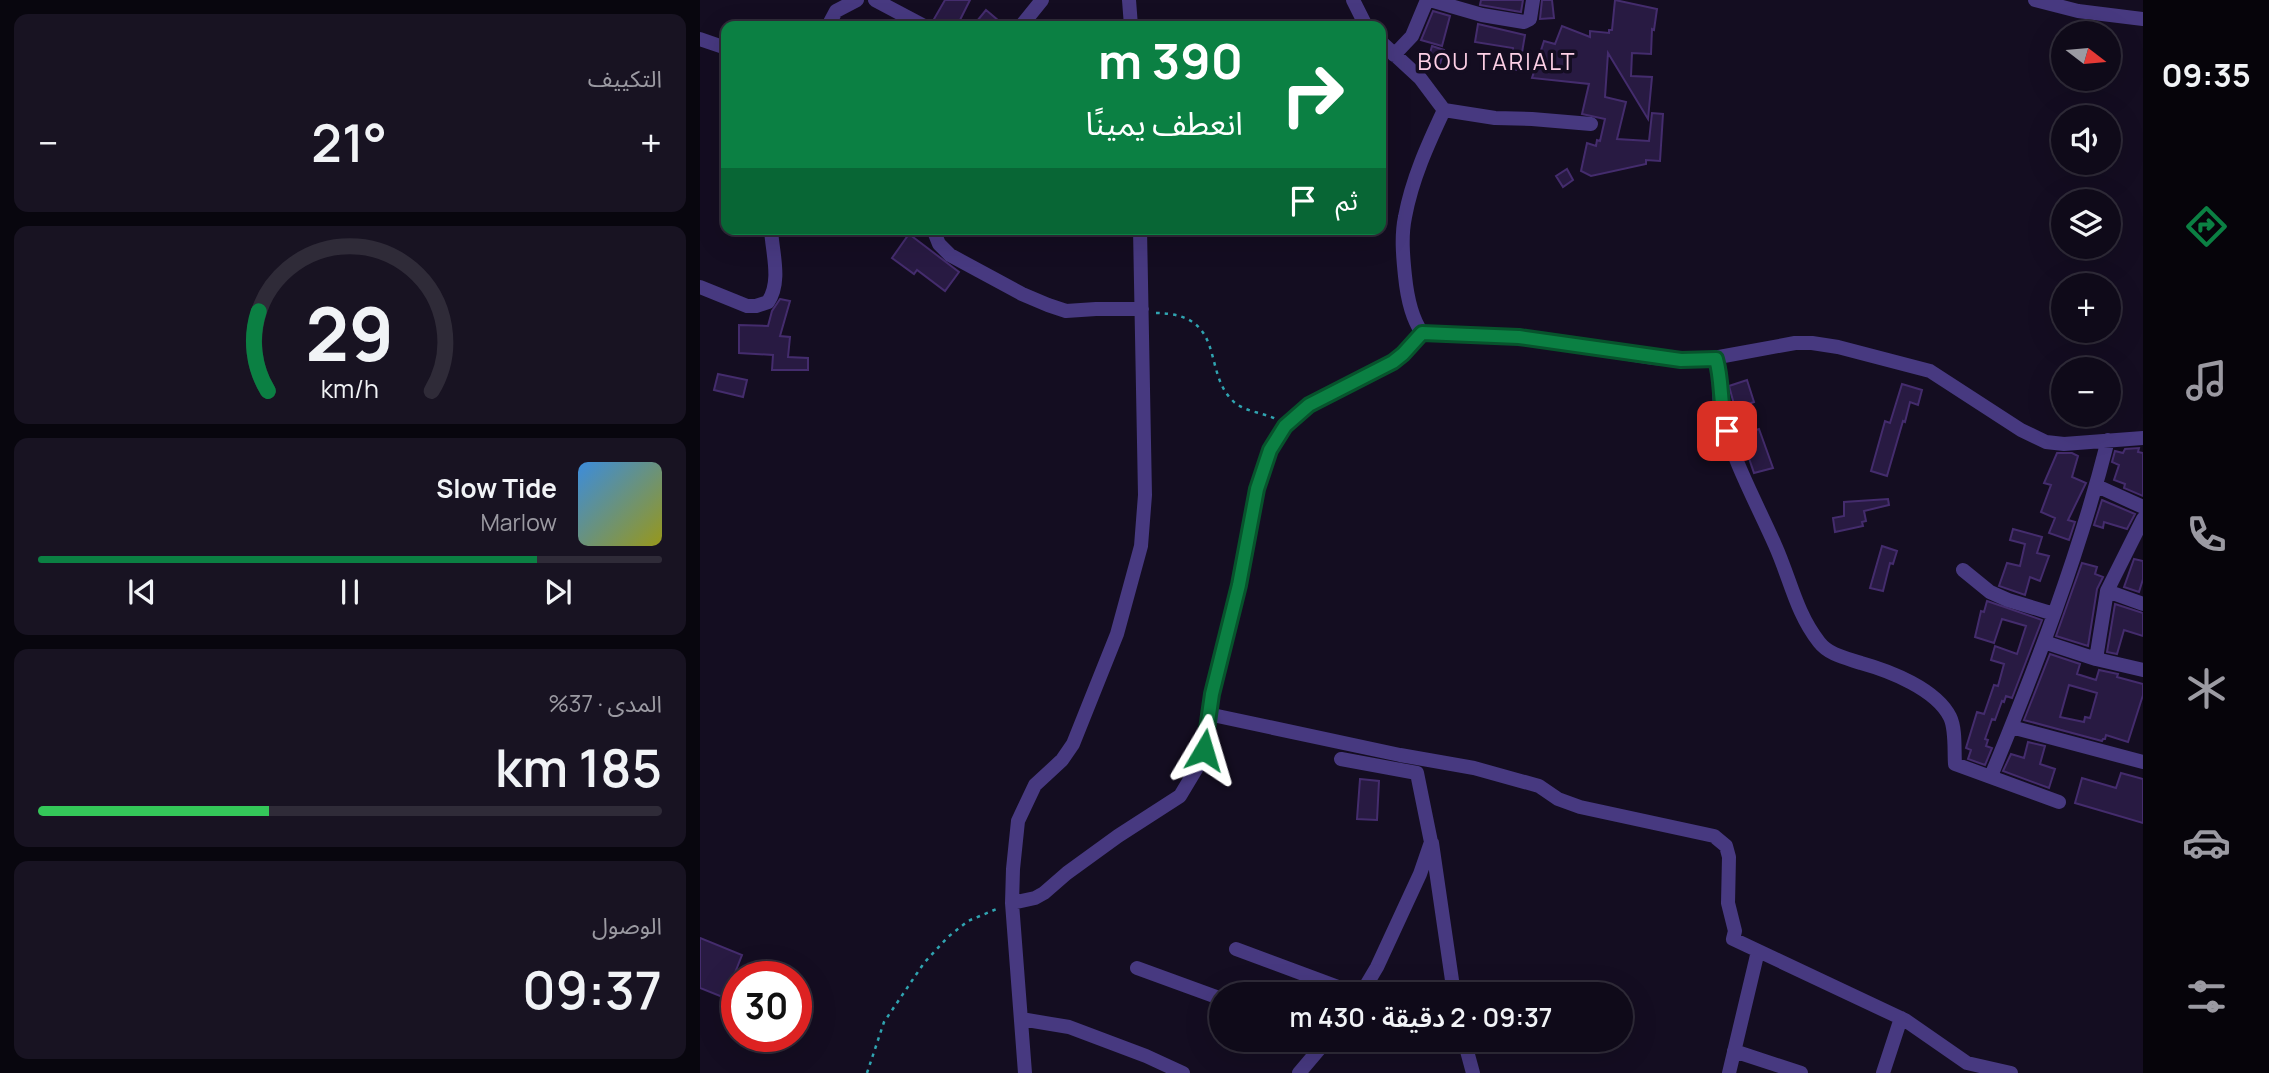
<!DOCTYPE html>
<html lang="ar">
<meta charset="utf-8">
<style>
:root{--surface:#0f0a19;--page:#181322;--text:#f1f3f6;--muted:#9b9aa2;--line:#2f2b38;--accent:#0b8043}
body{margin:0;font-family:Manrope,"Noto Sans Arabic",sans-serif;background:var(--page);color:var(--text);direction:rtl;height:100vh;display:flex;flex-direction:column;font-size:26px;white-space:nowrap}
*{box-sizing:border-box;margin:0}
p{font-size:23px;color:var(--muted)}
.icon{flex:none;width:38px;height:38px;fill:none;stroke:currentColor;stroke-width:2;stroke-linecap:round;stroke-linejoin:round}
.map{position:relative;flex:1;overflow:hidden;direction:ltr}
.sheet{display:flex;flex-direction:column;gap:14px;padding:14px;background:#08060e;width:700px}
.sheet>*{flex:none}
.guide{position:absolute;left:21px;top:21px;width:665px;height:214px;border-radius:14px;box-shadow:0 7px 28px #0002,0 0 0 2px var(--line);direction:rtl;background:#0b8043;color:#fff;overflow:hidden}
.needle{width:46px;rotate:106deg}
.buttons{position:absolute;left:1351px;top:21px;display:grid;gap:14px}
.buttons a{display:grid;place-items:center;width:70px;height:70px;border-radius:50%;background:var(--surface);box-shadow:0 7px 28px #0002,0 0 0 2px var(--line);font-size:35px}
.speed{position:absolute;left:21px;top:961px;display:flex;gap:14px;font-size:35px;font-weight:700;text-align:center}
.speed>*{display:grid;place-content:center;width:91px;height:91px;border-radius:50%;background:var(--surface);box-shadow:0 7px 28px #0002,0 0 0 2px var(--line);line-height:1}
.speed .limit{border:10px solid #d22;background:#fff;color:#111}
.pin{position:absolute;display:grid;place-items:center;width:60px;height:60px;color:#fff;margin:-30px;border-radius:14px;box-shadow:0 4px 10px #0006}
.me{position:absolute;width:77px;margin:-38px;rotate:7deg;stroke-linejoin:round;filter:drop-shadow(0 0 5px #0008)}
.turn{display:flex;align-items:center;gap:24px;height:147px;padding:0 28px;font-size:32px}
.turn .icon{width:91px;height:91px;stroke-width:2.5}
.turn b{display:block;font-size:49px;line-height:60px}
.then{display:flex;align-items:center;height:66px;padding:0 28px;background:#0003;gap:14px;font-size:26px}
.big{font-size:52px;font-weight:600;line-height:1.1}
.sheet .widget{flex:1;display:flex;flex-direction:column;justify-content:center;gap:10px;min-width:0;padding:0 24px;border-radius:14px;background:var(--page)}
.sheet .dial{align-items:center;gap:0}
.dial svg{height:182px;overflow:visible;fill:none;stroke:var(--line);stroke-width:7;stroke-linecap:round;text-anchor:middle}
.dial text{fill:var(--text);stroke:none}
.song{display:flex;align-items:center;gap:21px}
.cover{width:84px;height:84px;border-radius:10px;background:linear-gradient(135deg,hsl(210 70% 55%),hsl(60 70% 35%))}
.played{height:7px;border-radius:4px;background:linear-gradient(90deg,var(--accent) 80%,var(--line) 80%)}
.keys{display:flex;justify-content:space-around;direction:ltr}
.heat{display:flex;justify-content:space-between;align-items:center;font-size:38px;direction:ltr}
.charge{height:10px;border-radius:5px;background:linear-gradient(90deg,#34c759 37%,var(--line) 0)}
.trip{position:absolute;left:509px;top:982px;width:424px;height:70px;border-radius:35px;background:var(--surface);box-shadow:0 7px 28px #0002,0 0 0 2px var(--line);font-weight:600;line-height:70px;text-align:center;direction:rtl}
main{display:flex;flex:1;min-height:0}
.tab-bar{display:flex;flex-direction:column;width:126px;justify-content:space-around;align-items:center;background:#06040a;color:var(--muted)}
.tab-bar .icon{width:49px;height:49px}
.tab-bar .active{color:var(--accent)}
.tab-bar b{font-size:32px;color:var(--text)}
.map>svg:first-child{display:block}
.building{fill:#281a42;stroke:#442c6d;stroke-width:2;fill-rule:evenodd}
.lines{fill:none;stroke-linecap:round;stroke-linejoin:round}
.path{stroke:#30a4b1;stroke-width:2.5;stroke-dasharray:3.5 5;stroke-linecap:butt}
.minor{stroke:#473980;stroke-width:14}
.route-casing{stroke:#07532c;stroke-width:18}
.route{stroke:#0b8043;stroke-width:12}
.labels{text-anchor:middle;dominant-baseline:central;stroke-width:7;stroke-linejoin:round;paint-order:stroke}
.quarter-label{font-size:23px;letter-spacing:2px;fill:#fed0e6;stroke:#140d21}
</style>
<main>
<nav class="tab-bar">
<b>09:35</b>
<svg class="icon active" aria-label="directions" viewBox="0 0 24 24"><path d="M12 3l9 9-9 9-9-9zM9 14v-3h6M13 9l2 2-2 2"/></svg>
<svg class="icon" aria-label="music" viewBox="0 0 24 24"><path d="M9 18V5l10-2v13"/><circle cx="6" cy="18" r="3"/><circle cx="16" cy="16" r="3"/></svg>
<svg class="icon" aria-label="phone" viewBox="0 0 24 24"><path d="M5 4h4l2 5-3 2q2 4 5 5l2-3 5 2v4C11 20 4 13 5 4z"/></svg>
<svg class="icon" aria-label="climate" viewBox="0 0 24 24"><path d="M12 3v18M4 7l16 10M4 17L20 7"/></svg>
<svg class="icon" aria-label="car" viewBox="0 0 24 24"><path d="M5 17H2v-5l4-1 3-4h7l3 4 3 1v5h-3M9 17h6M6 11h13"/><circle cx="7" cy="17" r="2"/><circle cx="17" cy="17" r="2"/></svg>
<svg class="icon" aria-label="filters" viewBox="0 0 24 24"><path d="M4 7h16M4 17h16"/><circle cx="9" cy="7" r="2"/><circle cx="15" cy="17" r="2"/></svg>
</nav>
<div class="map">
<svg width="1443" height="1073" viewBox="0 0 1443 1073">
<rect width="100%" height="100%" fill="#140d21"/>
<path class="building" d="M245,0h25l-13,26h-10l-13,-7z
M781,0h42l-2,12 -41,-7z
M842,0h10l2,18 -14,1z
M915,0l42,9 -3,21 -2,-1 -1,25 -19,-1 -1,23 21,1 -4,42 -40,-66 -3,44 21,5 -9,37 32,2 3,-28 11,1 -3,47 -14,-1v4l-55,12 -10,-5 6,-28 9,3 1,-6 3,1 5,-22 -23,-5 7,-30 -57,-6 12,-37 11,3 7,-18 28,11v-6l19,2v-3h3z
M286,10l19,16h-32z
M733,11l17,5 -8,30 -21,-6z
M778,24l47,11 -6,35h-5l-1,-22 -38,-6z
M732,46l12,4 -4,14 -12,-4z
M867,169l6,11 -10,7 -7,-11z
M209,234l50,38 -14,19 -28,-21 -3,4 -22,-16z
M80,299l10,2 -10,35 10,1 -2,20 20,1v12h-36l1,-15 -34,-2v-28l29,1 4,-15z
M18,374l29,6 -4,17 -29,-7z
M1047,380l7,22 -19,6 -6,-22z
M1202,384l20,6 -4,15 -8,-3 -5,20 -2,-1 -16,55 -16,-5 14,-50 5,2z
M1059,429l14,39 -19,5 -13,-38z
M1439,448l-1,4 5,1v43l-19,-8 1,-4 -11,-4 5,-15 -7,-3 3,-11 8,2 2,-4z
M1357,453h15l6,3 -6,21 14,6 -18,37 7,2 -6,18 -20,-7 6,-15 -14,-6 10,-27 -7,-2z
M1188,499l1,6 -25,6 2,10 -4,1 1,4 -28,6 -2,-14 11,-2v-14z
M1402,500l33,14 -8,15 -23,-7 -1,6 -9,-3z
M1313,529l29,8 -5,16 12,3 -9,25 -10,-4 -5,18 -26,-9 8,-23 13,3 5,-22 -15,-4z
M1182,546l15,5 -4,13 -3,-1 -7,28 -13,-3z
M1434,559l9,2v18l-4,13 -15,-5z
M1382,563l15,4 -2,7 8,3 -6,12 -9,57 -32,-10z
M1287,601l55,19 -30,78 -6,-2 -2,6 -2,-1 -7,19 -3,-1 -7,20 3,1 -2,6 6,2 -7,17 -17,-6 3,-9 -5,-2 11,-36 7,2 10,-29 4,1 6,-22 -13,-4 4,-14 22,8 9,-28 -24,-7 -8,24 -19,-6 6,-26 3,1z
M1415,604l28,9v23l-19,-6 -7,24 -10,-2z
M1350,654l30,10 -3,10 19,6 3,-10 19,4 -1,3 26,7v11l-15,47 -22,-7 -1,4h-2l-1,2 -78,-21zM1369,685l28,8 -7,25 -5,-1 -1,5 -24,-5z
M1328,742l17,4 -5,18 15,5 -6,19 -46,-17 8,-17 13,4z
M1421,773l22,6v44l-68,-20 7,-25 34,10z
M660,779l19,2 -2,39 -20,-1z
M0,938l42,17 -17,43 -25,-10z"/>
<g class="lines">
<path class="path" d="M456,313c71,1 46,57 76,87 11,12 30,12 44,19
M167,1073l17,-51 40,-59 24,-26 20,-16 31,-13"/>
<path class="minor" d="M175,0l49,26
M429,0l2,26
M653,0l13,26
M730,0l52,15 42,7 6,-3 3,-19
M1335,0l43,11 65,8
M128,26l8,-15 21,-11
M321,26l21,-26
M0,39l26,9
M681,42l39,36 24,32 51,8 37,1 59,5
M694,55l18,-19 15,-36
M744,110c-16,34 -32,69 -39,107 -4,19 -2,40 0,59 2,20 6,41 17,57l97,4 135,21 43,3 98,-18h17l26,4 92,24 91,59 25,12 18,2 79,-6
M233,229l6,15 11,11 72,39 26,11 18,6 30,-2h46
M0,287l47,19h9l12,-4c14,-21 4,-50 3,-73
M1016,359c5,19 1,39 6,58 11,44 35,87 53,128 15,33 21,68 44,97 10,13 27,16 42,21 29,8 75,26 89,54 6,12 4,34 5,47l104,38
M1397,486l46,21
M1263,570l27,22 18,8 46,14
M1407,591l36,13
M1344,642l52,17 47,11
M1396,659l11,-68 36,-72
M508,714l192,41 74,13 65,18 19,13 22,8 134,29 12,10 3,11 -1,46 7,28 -2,8 172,81 62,43 44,10
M1311,727l132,35
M641,759l76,14 14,69 -11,32 -43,93 -16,27
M1291,776c45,-109 88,-221 117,-336
M732,843l22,151
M312,903l23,-5 9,-5 23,-20 51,-37 62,-40 18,-30 6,-16 8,-56 27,-109 18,-96 13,-39 15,-23 24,-22 84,-43 10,-8 19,-21
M536,949l121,45
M437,968l85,31
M321,1019l48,8 77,29 37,17
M764,1040l9,33
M1034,1051l67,22
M325,1073l-13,-170 1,-34 5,-48 17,-36 27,-25 11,-16 44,-110 24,-88 4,-51 -5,-266
M599,1073l28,-33
M1029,1073l29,-122
M1183,1073l18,-55"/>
</g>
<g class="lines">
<g class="route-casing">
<path id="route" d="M504,750l8,-56 27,-109 18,-96 13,-39 15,-24 24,-21 84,-43 10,-8 19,-21 97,4 162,23 35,-1c7,24 3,48 11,72"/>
</g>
<use href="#route" class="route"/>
</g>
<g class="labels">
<g class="quarter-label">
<text x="797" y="61">BOU TARIALT</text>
</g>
</g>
</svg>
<div class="buttons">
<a><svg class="needle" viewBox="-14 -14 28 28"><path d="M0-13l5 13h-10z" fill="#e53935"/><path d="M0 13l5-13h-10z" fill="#9b9aa2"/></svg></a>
<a><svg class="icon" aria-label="sound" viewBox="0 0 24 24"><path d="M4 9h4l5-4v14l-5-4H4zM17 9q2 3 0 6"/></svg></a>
<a><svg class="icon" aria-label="layers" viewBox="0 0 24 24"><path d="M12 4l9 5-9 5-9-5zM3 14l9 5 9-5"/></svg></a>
<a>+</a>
<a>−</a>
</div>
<div class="speed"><div class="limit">30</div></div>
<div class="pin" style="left:1027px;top:431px;background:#d93025"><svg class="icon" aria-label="arrive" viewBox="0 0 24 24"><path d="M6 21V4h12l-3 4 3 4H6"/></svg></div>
<svg class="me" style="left:504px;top:750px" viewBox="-20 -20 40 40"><path d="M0-17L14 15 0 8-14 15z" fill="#0b8043" stroke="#fff" stroke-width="4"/></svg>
<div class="trip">09:37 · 2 دقيقة · 430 m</div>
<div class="guide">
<div class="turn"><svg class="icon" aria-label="right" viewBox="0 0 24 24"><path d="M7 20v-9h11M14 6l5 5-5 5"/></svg><div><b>390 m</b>انعطف يمينًا</div></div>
<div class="then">ثم<svg class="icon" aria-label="arrive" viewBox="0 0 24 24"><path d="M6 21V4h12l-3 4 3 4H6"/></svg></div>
</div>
</div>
<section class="sheet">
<div class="widget"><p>التكييف</p>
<div class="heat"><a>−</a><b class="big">21°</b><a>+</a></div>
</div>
<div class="widget dial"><svg viewBox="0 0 100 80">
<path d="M14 69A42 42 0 1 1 86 69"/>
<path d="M14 69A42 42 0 0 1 10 34" stroke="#0b8043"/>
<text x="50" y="56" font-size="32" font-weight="700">29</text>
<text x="50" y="72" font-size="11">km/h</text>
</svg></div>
<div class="widget">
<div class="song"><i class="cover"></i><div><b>Slow Tide</b><p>Marlow</p></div></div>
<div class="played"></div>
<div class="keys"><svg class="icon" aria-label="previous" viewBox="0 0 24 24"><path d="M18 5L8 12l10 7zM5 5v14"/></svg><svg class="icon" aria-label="pause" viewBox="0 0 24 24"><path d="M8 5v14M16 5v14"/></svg><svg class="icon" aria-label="next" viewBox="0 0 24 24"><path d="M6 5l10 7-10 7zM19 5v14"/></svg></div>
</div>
<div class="widget"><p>المدى · 37%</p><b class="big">185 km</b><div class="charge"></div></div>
<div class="widget"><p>الوصول</p><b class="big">09:37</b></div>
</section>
</main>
